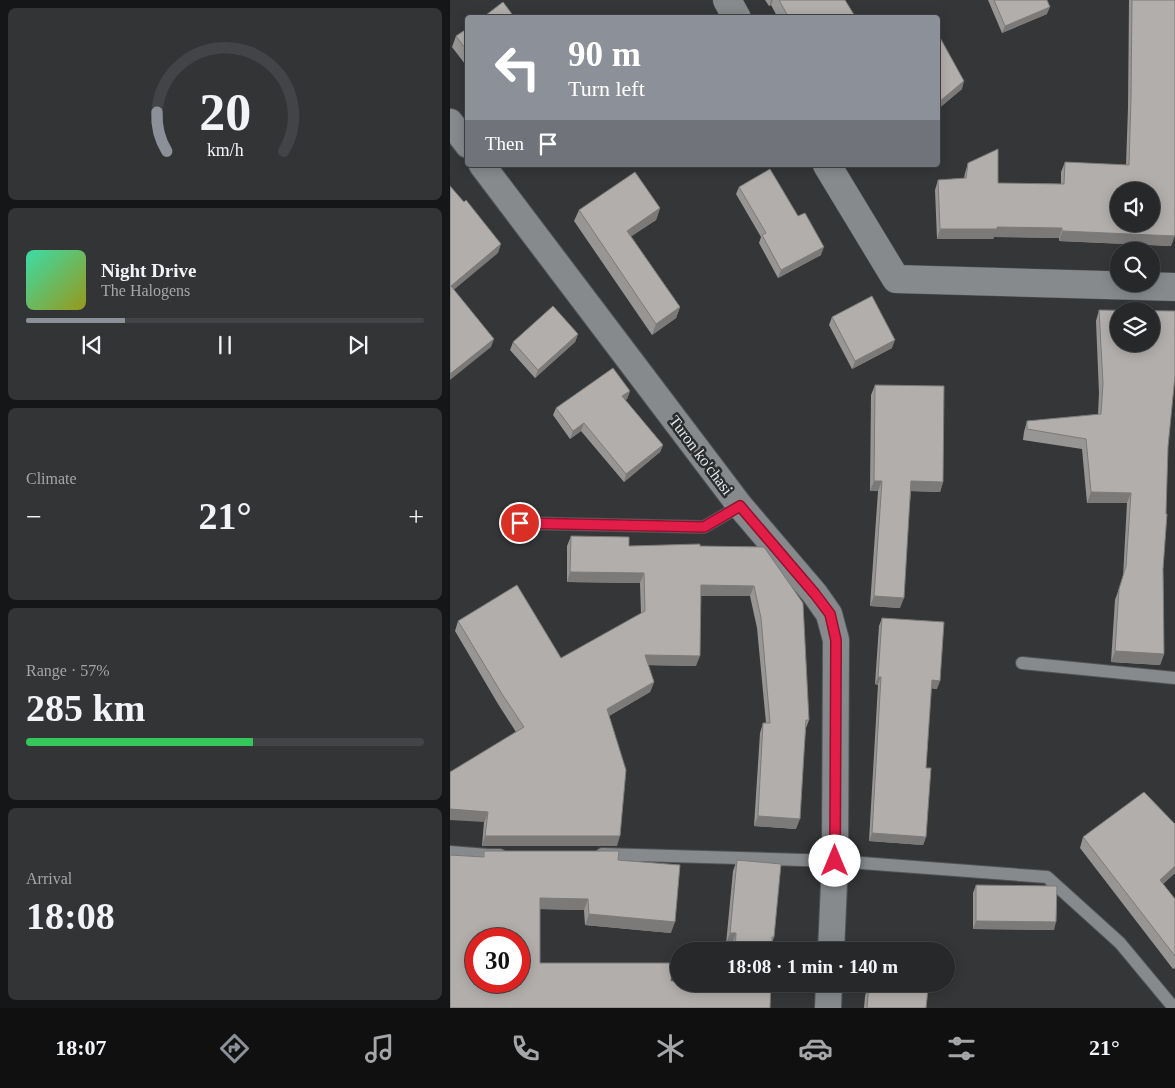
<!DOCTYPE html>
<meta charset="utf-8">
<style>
:root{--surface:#27282a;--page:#333436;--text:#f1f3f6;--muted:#a4a6a8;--line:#434447;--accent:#8c9099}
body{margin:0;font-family:Georgia,serif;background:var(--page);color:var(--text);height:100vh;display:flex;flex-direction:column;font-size:19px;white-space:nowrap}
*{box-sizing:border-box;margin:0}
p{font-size:16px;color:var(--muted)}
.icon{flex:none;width:28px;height:28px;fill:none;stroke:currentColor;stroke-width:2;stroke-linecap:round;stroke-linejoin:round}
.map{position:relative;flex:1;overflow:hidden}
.side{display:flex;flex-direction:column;gap:8px;padding:8px;background:#151617;width:450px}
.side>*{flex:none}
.hud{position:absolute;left:15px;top:15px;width:475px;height:152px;border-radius:5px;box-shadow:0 2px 12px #0003,0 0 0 1px var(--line);background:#8c9099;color:#fff;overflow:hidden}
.fabs{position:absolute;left:660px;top:182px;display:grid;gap:10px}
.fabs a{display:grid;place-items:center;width:50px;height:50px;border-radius:50%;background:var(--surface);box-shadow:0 2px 12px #0003,0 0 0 1px var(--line);font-size:25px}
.speed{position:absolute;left:15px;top:928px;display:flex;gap:10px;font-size:25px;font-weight:700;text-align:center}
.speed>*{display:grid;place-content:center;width:65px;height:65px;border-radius:50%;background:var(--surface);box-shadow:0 2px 12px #0003,0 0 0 1px var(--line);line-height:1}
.speed .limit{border:8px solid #d22;background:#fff;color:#111}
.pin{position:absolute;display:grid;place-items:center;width:42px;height:42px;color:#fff;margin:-21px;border:2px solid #fff;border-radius:50%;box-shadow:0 1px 5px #0007}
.me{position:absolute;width:55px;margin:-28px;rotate:0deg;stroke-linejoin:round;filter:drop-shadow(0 0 4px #0008)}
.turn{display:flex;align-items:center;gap:18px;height:105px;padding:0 20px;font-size:22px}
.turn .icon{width:65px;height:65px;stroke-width:2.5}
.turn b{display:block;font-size:35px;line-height:42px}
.then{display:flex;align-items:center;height:48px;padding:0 20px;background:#0003;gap:10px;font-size:19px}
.big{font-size:38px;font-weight:800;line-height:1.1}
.side .widget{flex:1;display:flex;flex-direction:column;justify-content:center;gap:8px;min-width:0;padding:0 18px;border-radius:8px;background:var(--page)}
.side .dial{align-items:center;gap:0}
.dial svg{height:130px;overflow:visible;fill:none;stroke:var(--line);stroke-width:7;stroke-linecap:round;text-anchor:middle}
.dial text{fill:var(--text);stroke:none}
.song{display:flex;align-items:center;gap:15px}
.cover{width:60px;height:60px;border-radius:8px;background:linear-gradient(135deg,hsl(160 70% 55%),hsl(60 70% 35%))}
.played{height:5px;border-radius:2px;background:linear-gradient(90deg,var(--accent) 25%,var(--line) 25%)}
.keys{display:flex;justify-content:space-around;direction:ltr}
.heat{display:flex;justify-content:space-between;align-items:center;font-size:28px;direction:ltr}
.charge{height:8px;border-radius:4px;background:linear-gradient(90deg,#34c759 57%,var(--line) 0)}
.trip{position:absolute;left:220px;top:942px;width:285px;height:50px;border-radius:25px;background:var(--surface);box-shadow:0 2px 12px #0003,0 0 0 1px var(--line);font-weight:800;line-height:50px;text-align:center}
.dock{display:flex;height:80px;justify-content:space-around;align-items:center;background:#101011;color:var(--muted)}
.dock .icon{width:35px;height:35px}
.dock .on{color:var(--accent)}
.dock b{font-size:22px;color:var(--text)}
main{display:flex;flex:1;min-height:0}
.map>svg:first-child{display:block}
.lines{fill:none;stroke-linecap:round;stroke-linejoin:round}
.lane-casing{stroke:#515355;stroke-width:14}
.street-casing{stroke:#515355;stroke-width:28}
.secondary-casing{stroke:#515355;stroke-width:29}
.lane{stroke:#878a8c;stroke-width:12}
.street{stroke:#878a8c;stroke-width:26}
.secondary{stroke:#878a8c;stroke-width:28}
.wall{fill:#989694}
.shaded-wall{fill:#7c7a78}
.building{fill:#b1aeac;stroke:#7c7a78;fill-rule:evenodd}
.route-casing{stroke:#92132f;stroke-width:12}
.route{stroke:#e11d48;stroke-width:9}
.labels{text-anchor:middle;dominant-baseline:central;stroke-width:5;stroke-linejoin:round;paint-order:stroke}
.street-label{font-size:16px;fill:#e8eaeb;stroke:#2a2c2e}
</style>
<main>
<section class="side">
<div class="widget dial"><svg viewBox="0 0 100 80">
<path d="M14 69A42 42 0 1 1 86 69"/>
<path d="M14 69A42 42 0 0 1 8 45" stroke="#8c9099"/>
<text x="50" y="56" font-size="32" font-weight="700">20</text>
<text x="50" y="72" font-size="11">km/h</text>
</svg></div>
<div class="widget">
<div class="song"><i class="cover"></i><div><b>Night Drive</b><p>The Halogens</p></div></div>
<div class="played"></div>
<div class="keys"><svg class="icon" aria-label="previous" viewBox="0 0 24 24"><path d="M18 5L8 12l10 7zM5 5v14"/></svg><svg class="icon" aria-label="pause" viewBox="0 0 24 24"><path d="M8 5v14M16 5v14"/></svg><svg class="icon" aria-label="next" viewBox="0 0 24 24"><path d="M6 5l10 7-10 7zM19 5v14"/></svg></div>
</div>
<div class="widget"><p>Climate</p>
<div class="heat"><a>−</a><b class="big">21°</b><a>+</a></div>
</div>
<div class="widget"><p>Range · 57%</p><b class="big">285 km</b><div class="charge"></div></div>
<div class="widget"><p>Arrival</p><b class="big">18:08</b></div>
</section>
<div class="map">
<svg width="725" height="1008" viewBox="0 0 725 1008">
<rect width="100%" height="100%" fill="#343638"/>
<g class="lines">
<g class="lane-casing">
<path id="lane" d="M70,523l184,4 36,-21
M572,663l153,15
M0,852l38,3h12
M152,854l233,7 212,16 73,66 54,65"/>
</g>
<g class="street-casing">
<path id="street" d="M0,122l18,23
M32,165l258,341 75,88 14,20 7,26 -1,221 -4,90
M378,1008l1,-24"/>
</g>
<g class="secondary-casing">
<path id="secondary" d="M277,0l10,18
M377,165l69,114 279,8"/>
</g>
<use href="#lane" class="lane"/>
<use href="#street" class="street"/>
<use href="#secondary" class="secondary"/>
</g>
<path class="wall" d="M315,0h80l11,18h-78l-7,-13 -2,1z
M538,0h59v14l-45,19z
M679,0h46l-4,246 -112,-5v-3l-65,-1 -1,2h-56l-2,-49 3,-10 26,-2 1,-5 3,-10 30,20 63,1v-12l4,-10 61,3 2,-57z
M18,28v40l-16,-21 4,-11z
M488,34l24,55 -24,20z
M289,187l59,29 23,39 -43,23 -19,-35 2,-6 -25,-43z
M210,208l-4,12 -25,16 49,71 -4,11 -24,17 -78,-114 5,-11z
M649,310l69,137 -5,122 1,85 -4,11 -49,-3 4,-62 8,-23 4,-74h-40l-5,-54 -59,-9 1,-8 3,-11 71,-6 1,-22 -3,-72z
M382,317l60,31 -40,21 -23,-44z
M128,334l-3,8 -40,36 -25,-28 3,-8z
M425,385l68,97 -3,10 -29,-1 -11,117 -30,-2 8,-115h-8l1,-96z
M180,391l-3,8 -2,1 38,45 -3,7 -36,30 -43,-51 -11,8 -17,-24 3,-7z
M121,536l58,10h71l64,1 45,173 -3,8 -10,101 -42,-3 6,-93 3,-10h3l-9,-95 -7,-32h-49l-5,70 -48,-1 6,17 -4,10 -41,24 8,130h-135l2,-24 32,-90 -18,-28 -43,-73 3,-10 103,37 80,-44 -1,-31 -73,-1v-36z
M432,618l55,71 -6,-1 -5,80v69l-3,8 -54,-4 9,-156 -3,-1 4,-58z
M725,824v49l-12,11 12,15v69l-2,1 -93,-121 3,-11z
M34,851l134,9 53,73 -86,-8 -1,-15 -44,-1v54l131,18 -221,27 32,-151z
M287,860l37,77 -2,6v8h-41l1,-7h-6l7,-73z
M526,885l78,45 -81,-1v-36z
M419,984l57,24h-62l1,-12z"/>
<path class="shaded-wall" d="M321,0h2l-2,5 -2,1z
M600,7l-3,7 -45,19 3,-7z
M514,81l-2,8 -24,20 2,-8z
M210,208l-4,12 -33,22 4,-11z
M547,227l65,1 -3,10 -65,-1 -1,2h-56l3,-10z
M612,231l113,5 -4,10 -112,-5z
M51,244l-3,9 -48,40 1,-7z
M374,247l-3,8 -43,23 3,-8z
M230,307l-4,11 -24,17 4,-11z
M128,334l-3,8 -40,36 3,-8z
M44,339l-3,8 -41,33v-6z
M445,340l-3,8 -40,21 3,-8z
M180,391l-3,8 -8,5 3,-8z
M134,423l-3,8 -11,8 3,-8z
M213,445l-3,7 -36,30 2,-8z
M424,481h8l-4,10h-8z
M461,481l32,1 -3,10 -32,-1z
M641,492l40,1 -4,10h-40z
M120,572l74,1 -4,10 -73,-1z
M251,585l53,1 -4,10h-53z
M424,596l30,2 -4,10 -30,-2z
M665,651l49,3 -4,11 -49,-3z
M195,655l55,1 -4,10 -55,-1z
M428,677h3l-3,8 -3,-1z
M482,680l8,1 -3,8 -8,-1z
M204,682l-4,10 -47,27 4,-10z
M0,809l38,3 -4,10 -34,-2z
M308,816l42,3 -4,10 -42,-3z
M422,833l54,4 -3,8 -54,-4z
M35,836h135l-3,10h-135z
M725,866v7l-19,17 4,-10z
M90,898l48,1 -4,11 -48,-1z
M139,914l86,8 -4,11 -86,-8z
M526,921l80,1 -2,8 -81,-1z
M280,933h6l-4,11h-6z"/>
<path class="building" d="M329,0h66l11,18h-67z
M544,0h53l3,7 -45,19z
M682,0h43v236l-113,-5v-3l-65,-1v2h-57l-2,-49 28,-2 2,-15 30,-14v34l66,1 1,-22 64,3 2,-67zM669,191h32v33h-32z
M53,2l12,16h-33z
M18,28v24l-12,-16z
M488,34l26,47 -24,20 -2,-5z
M320,169l28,47 7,-3 19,34 -43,23 -19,-35 4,-2 -27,-46z
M185,172l25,36 -33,23 53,76 -24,17 -77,-114z
M0,186l14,16 2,-2 35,44 -50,42 43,53 -44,35z
M422,296l23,44 -40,21 -23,-44z
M103,306l25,28 -40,36 -25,-28z
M649,310l76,1v65l-7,71 -2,67h1l-4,55 1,85 -49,-3 4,-62 7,-23 5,-73 -40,-1 -5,-53 -59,-10v-8l74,-7 2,-31zM669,311h32v33h-32z
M163,368l17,23 -8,5 41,49 -37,29 -42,-51 -11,8 -17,-23z
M425,385l69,1 -1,96 -32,-1 -7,117 -30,-2 8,-115h-8z
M121,536l58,1v9l71,-2v2l64,1 39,56 6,117h-3l-6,99 -42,-3 5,-93h7l-9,-105 -7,-32 -53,-1 -1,71 -55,-1 9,27 -47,27 19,61 -6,66h-135l3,-24 -38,-3v-37l74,-45 -22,-33 -44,-73 59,-36 44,73 84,-47 -1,-38 -74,-1z
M432,618l62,4 -4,59 -8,-1 -6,88h5l-5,69 -54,-4 9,-156h-3z
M694,792l31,32v42l-15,14 15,19v57l-92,-119z
M34,851h135l-1,9 62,5 -5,57 -86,-8 -1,-15 -48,-1v65h132l-1,18h8v3h92l-1,24h-320v-153l34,2zM26,939h43v42h-43z
M287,860l44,4 -7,73h-2v14h-37l1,-18h-6z
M526,885l81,1 -1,36 -80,-1z
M419,984l59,5 -2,19h-59z"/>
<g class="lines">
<g class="route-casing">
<path id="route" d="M70,523l184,4 36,-21 75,88 15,20 6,26 -1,221"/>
</g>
<use href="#route" class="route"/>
</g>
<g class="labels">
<g class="street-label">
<text transform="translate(251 455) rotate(53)">Turon ko'chasi</text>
</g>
</g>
</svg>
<div class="fabs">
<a><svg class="icon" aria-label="sound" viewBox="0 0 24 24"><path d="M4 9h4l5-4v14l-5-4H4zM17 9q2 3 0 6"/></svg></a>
<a><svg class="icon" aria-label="search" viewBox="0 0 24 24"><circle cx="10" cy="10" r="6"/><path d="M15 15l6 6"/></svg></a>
<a><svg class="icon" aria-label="layers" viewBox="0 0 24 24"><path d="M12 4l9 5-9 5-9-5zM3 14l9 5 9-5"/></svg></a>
</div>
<div class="speed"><div class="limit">30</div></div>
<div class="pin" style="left:70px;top:523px;background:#d93025"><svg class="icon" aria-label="arrive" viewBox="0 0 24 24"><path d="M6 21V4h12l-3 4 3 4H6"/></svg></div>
<svg class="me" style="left:385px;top:861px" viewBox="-20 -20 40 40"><circle r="19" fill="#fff"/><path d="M0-13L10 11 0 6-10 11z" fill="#e11d48"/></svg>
<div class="trip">18:08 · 1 min · 140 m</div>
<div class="hud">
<div class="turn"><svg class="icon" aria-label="left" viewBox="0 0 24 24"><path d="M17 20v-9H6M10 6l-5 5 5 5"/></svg><div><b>90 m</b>Turn left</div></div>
<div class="then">Then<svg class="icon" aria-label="arrive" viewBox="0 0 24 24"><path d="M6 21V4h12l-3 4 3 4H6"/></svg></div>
</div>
</div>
</main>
<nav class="dock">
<b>18:07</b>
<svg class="icon on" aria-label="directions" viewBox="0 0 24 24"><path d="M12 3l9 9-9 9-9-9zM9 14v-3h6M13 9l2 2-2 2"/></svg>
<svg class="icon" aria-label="music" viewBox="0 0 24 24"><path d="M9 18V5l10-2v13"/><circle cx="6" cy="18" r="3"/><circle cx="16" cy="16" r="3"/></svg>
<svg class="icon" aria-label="phone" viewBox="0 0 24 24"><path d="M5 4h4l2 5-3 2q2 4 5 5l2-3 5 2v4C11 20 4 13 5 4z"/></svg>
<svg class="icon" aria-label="climate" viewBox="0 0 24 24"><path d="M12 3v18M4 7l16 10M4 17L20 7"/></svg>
<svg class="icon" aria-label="car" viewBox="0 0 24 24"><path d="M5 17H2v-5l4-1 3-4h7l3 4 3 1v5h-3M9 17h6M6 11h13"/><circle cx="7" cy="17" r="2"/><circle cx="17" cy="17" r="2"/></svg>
<svg class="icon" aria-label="filters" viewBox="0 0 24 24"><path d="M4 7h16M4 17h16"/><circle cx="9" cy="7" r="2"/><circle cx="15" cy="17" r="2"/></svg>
<b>21°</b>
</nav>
